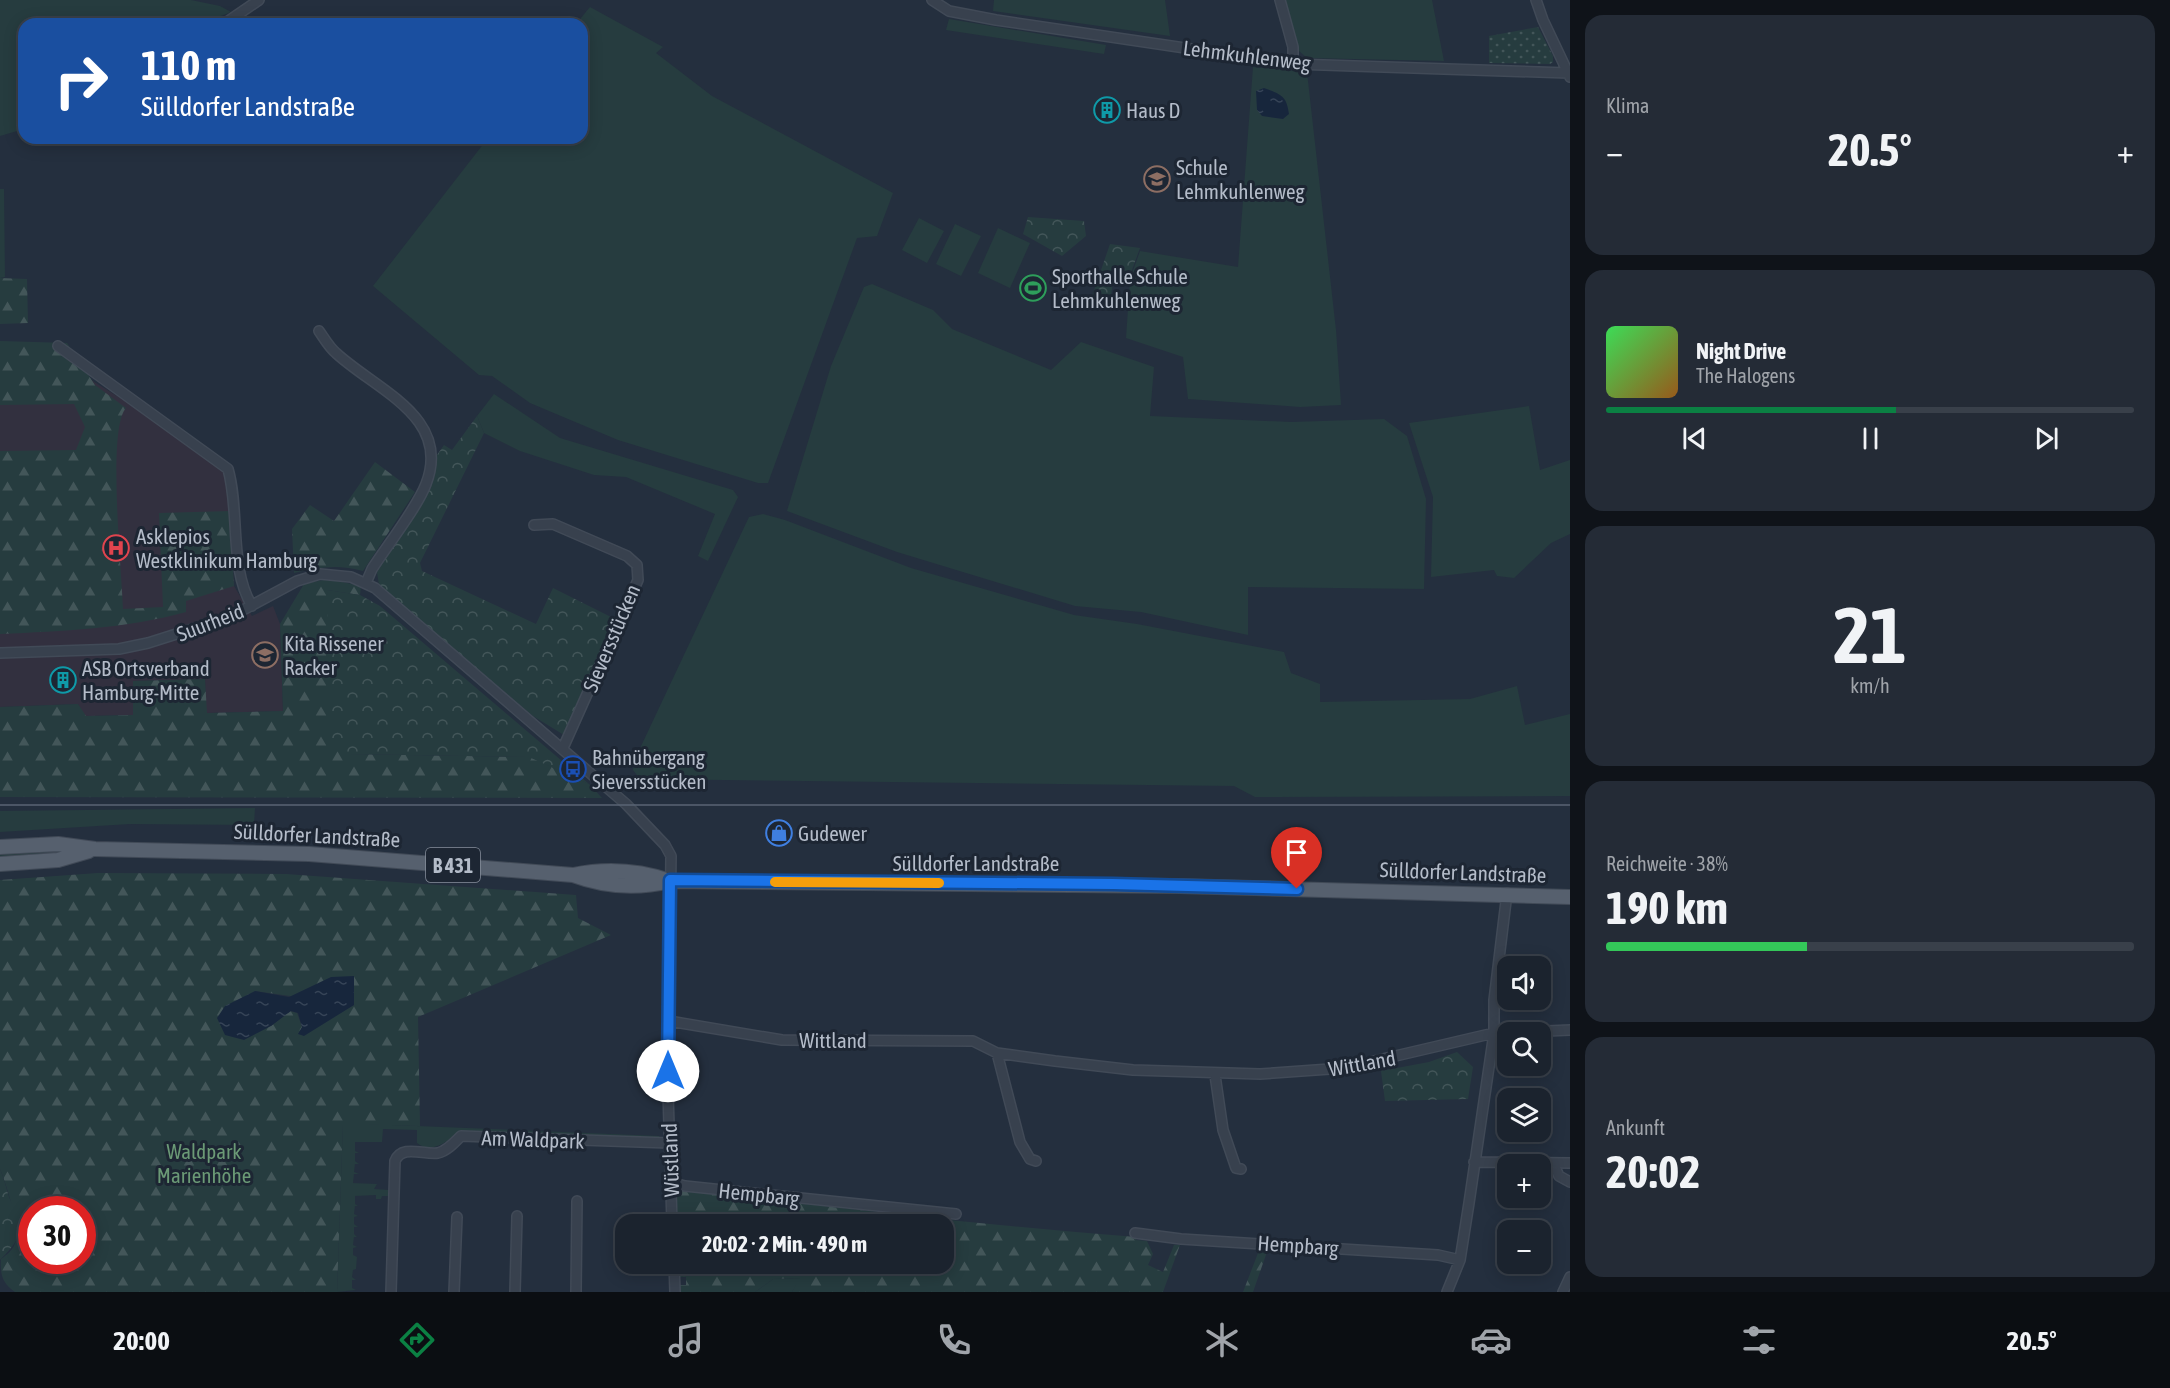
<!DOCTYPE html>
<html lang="de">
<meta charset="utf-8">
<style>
:root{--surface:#1b232e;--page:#242b36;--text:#f1f3f6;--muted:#a0a4aa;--line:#39404a;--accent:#0b8043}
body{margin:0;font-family:"Asap Condensed",sans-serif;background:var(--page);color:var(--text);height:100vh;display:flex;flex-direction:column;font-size:22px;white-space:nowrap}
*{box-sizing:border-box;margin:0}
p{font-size:20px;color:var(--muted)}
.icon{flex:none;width:33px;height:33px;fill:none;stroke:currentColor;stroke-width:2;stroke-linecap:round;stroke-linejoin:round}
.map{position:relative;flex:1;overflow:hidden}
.side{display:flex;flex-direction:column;gap:15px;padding:15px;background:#0f1319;width:600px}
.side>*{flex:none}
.guide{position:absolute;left:18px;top:18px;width:570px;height:126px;border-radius:18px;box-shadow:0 3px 15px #0003,0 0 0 2px var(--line);background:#1a4fa0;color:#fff;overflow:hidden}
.controls{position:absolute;left:1497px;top:956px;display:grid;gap:12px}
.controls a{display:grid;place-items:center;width:54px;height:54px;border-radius:12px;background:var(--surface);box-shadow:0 3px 15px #0003,0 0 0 2px var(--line);font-size:30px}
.speed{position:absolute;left:18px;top:1196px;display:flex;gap:12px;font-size:30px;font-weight:700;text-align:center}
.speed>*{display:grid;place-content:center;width:78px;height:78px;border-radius:50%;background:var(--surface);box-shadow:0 3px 15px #0003,0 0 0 2px var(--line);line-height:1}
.speed .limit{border:9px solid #d22;background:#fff;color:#111}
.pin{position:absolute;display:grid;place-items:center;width:51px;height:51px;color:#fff;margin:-62px -26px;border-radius:50% 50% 50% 0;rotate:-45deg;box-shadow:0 0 6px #0007}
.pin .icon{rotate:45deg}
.me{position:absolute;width:66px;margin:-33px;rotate:0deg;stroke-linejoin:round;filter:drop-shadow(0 0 4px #0008)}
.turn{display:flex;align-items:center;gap:21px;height:126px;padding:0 24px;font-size:27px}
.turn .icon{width:78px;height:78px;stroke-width:2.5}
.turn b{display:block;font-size:42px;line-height:51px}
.big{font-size:45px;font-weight:700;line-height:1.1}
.side .tile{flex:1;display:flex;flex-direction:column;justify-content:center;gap:9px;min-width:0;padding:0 21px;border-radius:18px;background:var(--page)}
.side .dial{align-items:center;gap:0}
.dial b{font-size:78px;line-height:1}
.song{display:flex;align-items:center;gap:18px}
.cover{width:72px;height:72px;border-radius:9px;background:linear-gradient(135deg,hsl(130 70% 55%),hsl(30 70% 35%))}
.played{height:6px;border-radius:3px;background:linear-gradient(90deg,var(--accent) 55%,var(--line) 55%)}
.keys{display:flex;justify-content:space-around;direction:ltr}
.heat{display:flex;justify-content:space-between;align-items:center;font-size:33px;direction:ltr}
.charge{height:9px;border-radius:4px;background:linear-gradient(90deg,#34c759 38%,var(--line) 0)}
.trip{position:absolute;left:615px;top:1214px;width:339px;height:60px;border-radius:18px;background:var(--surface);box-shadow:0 3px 15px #0003,0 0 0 2px var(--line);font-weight:700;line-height:60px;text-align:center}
.dock{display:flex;height:96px;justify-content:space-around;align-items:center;background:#0b0e12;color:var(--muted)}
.dock .icon{width:42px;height:42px}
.dock .active{color:var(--accent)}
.dock b{font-size:27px;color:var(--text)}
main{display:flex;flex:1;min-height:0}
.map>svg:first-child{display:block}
.medical{fill:#32303f}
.grass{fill:#263c3f}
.forest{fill:url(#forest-firs);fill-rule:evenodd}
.park{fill:url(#park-crowns)}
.garden{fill:url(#garden-dots)}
.water{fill:url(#water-ripples)}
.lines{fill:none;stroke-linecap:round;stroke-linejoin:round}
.minor-casing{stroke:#414a57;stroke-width:12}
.primary-casing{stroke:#414a57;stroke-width:16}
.minor{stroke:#38414e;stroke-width:9}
.primary{stroke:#56606e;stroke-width:14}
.tram{stroke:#5a6575;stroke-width:1.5}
.route-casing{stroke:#114b97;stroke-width:15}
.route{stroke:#1a73e8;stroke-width:10}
.slow{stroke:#f59e0b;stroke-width:10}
.labels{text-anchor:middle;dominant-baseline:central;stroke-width:6;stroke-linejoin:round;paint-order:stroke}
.shield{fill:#1d2633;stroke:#878f9c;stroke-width:1.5}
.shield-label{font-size:20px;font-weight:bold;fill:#b4bcc9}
.street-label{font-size:21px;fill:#b4bcc9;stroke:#1d2633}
.poi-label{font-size:21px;fill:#b4bcc9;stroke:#1d2633;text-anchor:start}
.park-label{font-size:21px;fill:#6b9a76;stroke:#1d2633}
</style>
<main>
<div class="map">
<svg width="1570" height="1292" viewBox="0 0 1570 1292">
<defs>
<pattern id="forest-firs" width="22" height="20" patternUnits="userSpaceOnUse" patternTransform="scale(1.5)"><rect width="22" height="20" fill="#263c3f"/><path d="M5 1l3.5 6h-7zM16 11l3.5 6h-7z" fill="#435659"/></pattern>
<pattern id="park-crowns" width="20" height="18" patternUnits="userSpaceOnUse" patternTransform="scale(1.5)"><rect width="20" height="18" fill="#263c3f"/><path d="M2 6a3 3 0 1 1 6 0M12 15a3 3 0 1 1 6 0" fill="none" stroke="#435659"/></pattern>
<pattern id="garden-dots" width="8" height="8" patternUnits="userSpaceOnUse" patternTransform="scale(1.5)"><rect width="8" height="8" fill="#263c3f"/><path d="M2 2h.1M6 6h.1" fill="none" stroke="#435659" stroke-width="1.8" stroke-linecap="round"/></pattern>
<pattern id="water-ripples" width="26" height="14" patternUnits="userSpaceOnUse" patternTransform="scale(1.5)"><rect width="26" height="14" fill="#17263c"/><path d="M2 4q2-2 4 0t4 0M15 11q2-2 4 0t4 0" fill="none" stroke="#364457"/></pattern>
</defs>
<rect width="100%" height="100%" fill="#242f3e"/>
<path class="medical" d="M0,369l75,1 126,78 25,20 8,118 18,30 21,-10 7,18 3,87 -77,2 -1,-34 -72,2 1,34 -49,1 -7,-12 -78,3z"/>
<path class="grass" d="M0,0h191l29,6 11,6 -28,11 -179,1v105l-24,7z
M994,0h171l5,36 -177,-25z
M1285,0h147l12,61 -137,-3 -8,-7z
M590,7l73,40 -7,6 56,43 181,97 -16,43 -20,2 -89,245h-10l-140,-43 -88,-37 -38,-27 -13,-1 -106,-89 115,-148h94v-114h-6z
M949,19l157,26 -2,9 -158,-24z
M1253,67l54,5 29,258 5,75 -41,2 -112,-8 -5,-42 -57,-19 4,-59 10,-28 98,16z
M0,189h4l1,88 -5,1z
M919,218l25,13 -17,32 -25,-13z
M955,224l26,12 -20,40 -25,-12z
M998,228l32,15 -20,45 -32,-15z
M872,284l61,26 19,19 99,41 30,-28 73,25 -4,49 141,6 93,-3 23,17 19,63 -2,90 -176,-2v48l-107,-23 -66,-6 -178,-54 -110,-41 44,-145 33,-79z
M494,394l66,44 173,52 5,7 -30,64 -10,-5 17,-42 -89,-37 -32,-2 -74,-24 -36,-18 -7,-17z
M1529,406l11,64 30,-10v74l-19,9 -37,35 -17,-2 -3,-6 -63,7 2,-80 -24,-74z
M763,514l22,6 126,48 163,47 63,9 147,28 7,21 29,11v18l150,-3 47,-13 8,39 45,-11v82l-315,1 -21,-11 -594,-7 -7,-9 1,-9 115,-244z
M255,808l-1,17 -124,-1 -130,8v-21z
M59,849l22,3 -81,6v-5z
M343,1123l316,13 1,4 -201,-8c-11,9 -28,23 -42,11v-13l-34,-1 -1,13h-27v9l4,2h-4v8l4,3h-4l-1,8 5,2h-5l-1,9 24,1 -3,5 16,1 -1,6h-7l-1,3h-5v-4l-21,1v8l3,2h-3l-1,8 4,2 -4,1v7l4,3h-4v7l3,3h-3l-1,8 4,2 -4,1v7l4,2 -1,12 -3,1 -1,7 4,3h-4v8l4,2 -19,2z
M801,1278l-9,14h-37l18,-13z"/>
<path class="forest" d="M0,278l27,1 1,44 -28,1z
M0,341l67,2 28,42 31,23c-19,20 -4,166 -3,201l40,-2 -4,-94 71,-2 4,75 -48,15v11c-62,17 -123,19 -186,22v-183l76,-1 9,-23 -11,-23 -74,1z
M375,462l40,30 -52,79c-24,-7 -45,-4 -69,2l-2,-44 18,-24 24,16z
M328,579l33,7 -1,9 -33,-5 22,164 181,3 59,27 13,14 -602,-1v-90l78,-3 8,12 47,-1v-34l72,-2 2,34 76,-2 -3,-87 24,-40z
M98,873l188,1 290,21 2,23 33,17 -193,82 2,109 -77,-2 -6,168h-322c-13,-9 -15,-18 -14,-33 7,-5 12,-9 15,-18 4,-14 -10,-58 -16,-72v-289zM255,991l99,14 -52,22 -5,-14 -7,-2 -19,15zM32,1209h50v51h-50z
M674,1188c154,19 307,37 462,49v3l11,1 6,13 -5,11 15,7 11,-27h6l-17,47h-371l8,-14 -27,1 -18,13h-76v-7h7v-8h-8v-14h266v-39h-268l7,-2v-7h-8z
M1260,1248l8,1 -15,43h-10z"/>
<path class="park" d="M1028,217l56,4 2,15 -24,20 -39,-22z
M1110,244l30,4 -11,30 -16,4 -3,20h-20z
M477,416l7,17 -64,130 2,8 114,53 17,-36 62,31 -51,116 -31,-19 -154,-131 -2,-13 54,-86 6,-31 7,-10 8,5z
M327,590l33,5 20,11 209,178 -60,-27 -180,-3 -18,-12z
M1457,1052l16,15 -5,32 -83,2 -4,-30 48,-9z
M0,1169c4,9 6,19 9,28 13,32 17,37 -9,63z"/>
<path class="garden" d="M1538,27l15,29v6l-3,2 -61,-1v-27z"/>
<path class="water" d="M1264,88c17,6 23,8 25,26l-6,5 -21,-3 -5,-6 -1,-19z
M354,976v29l-50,31 -6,-2 4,-7 -4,-14 -7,-2 -20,15 -27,14 -19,-5 -8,-17 8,-12 30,-15 34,6 42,-20z"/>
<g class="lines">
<g class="minor-casing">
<path id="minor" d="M932,0l17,11 47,9 297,44 275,9
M1280,0l13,47v17
M1536,0l7,20 27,57
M224,24l35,-24
M319,331c5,7 10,16 17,22 40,37 116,64 90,131 -9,24 -40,63 -54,85l-6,14
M58,346l170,123c12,42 1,100 24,137
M534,525l19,-1 74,32 10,9 1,15 -75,168
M0,653l119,-4 29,-6 82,-26 67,-36 23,-7 31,3 24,11 251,216 39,41 6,11 -3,236 4,132
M669,1021l113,19 191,1 24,12 58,8 78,9 127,4 84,-6 150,-35h14
M1525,1032l45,-2
M997,1053l23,89 10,17 6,2
M1215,1075l8,55 13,38 5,1
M1474,1162l96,1
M1553,1163l6,13 11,6
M670,1182l15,4 271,28
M1135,1233l46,6 257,16 22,5
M674,1263l1,29
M391,1292l4,-131c7,-17 28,-6 43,-8 9,-2 17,-11 23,-17l208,7
M454,1292l3,-75
M515,1292l2,-76
M576,1292l1,-91
M1447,1292l13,-32 9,-57 25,-170v-33l13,-107
M1563,1292l7,-15"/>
</g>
<g class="primary-casing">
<path id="primary" d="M0,847l58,-3 37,5 214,5 264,21c32,12 64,14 97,6l509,5 391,11
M0,864l58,-4 31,-9
M573,875c33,-7 65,-5 97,6"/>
</g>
<use href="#minor" class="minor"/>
<use href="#primary" class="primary"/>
<path class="tram" d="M0,805h1570"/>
</g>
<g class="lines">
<g class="route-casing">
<path id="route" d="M668,1071l2,-191 443,4 184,5"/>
</g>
<use href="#route" class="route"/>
<path class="slow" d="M775,882l164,1"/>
</g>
<defs>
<g id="building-ring" transform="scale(1.35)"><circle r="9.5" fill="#1d2633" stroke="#0f9aa8" stroke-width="1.5"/><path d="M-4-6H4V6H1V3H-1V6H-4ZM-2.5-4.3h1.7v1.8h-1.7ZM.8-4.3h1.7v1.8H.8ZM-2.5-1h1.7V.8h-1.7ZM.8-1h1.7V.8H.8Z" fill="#0f9aa8"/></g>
<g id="school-ring" transform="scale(1.35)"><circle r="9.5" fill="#1d2633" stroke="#8d6e63" stroke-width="1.5"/><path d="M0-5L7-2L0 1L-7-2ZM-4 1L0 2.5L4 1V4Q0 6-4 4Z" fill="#8d6e63"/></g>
<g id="stadium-ring" transform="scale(1.35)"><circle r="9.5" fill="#1d2633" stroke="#2e9e5b" stroke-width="1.5"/><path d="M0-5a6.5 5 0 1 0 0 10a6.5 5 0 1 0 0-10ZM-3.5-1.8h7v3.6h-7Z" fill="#2e9e5b"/></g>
<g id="hospital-ring" transform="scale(1.35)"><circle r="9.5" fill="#1d2633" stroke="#e0444e" stroke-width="1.5"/><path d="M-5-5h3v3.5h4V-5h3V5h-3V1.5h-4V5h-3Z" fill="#e0444e"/></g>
<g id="bus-ring" transform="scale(1.35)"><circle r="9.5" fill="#1d2633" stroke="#1a4fb4" stroke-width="1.5"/><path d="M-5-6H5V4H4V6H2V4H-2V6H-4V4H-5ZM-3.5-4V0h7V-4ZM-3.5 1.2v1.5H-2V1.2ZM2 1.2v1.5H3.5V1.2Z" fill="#1a4fb4"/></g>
<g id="shop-ring" transform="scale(1.35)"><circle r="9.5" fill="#1d2633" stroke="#3f7fe0" stroke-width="1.5"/><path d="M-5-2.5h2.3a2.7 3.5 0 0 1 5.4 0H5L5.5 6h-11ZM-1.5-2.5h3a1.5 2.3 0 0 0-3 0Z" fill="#3f7fe0"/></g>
</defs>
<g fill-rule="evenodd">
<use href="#building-ring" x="1107" y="110"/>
<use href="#school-ring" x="1157" y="179"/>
<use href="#stadium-ring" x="1033" y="288"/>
<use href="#hospital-ring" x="116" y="548"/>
<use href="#school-ring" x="265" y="655"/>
<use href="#building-ring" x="63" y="680"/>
<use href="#bus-ring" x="573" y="769"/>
<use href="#shop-ring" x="779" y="833"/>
</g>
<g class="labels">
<rect class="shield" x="426" y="848" width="54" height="34" rx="4.5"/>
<g class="shield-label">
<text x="453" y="865">B 431</text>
</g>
<g class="street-label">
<text transform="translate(1247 55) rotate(7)">Lehmkuhlenweg</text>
<text transform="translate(210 622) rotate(-21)">Suurheid</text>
<text transform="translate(611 638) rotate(-67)">Sieversstücken</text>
<text transform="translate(317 835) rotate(3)">Sülldorfer Landstraße</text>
<text x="976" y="863">Sülldorfer Landstraße</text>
<text transform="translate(1463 872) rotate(2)">Sülldorfer Landstraße</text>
<text x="833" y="1040">Wittland</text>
<text transform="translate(1362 1063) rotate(-10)">Wittland</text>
<text transform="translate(533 1139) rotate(2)">Am Waldpark</text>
<text transform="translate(670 1160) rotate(-92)">Wüstland</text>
<text transform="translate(759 1194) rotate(6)">Hempbarg</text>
<text transform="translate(1298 1245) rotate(4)">Hempbarg</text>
</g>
<g class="poi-label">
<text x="1126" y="110">Haus D</text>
<text x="1176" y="167">Schule<tspan x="1176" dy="24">Lehmkuhlenweg</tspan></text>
<text x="1052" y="276">Sporthalle Schule<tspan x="1052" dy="24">Lehmkuhlenweg</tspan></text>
<text x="136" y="536">Asklepios<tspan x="136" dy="24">Westklinikum Hamburg</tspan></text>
<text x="284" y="643">Kita Rissener<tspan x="284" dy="24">Racker</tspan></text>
<text x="82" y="668">ASB Ortsverband<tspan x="82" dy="24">Hamburg-Mitte</tspan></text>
<text x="592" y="757">Bahnübergang<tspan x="592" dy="24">Sieversstücken</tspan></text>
<text x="798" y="833">Gudewer</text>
</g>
<g class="park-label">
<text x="204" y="1151">Waldpark<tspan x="204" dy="24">Marienhöhe</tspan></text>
</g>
</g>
</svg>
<div class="controls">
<a><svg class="icon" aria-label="sound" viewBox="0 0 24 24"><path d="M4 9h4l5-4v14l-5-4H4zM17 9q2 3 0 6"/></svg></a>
<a><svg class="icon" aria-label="search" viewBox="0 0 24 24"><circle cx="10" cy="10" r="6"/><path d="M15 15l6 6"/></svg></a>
<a><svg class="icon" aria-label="layers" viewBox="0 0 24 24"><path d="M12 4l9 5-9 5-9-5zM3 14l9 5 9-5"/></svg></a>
<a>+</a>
<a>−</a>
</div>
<div class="speed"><div class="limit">30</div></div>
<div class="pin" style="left:1297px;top:889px;background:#d93025"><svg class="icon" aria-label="arrive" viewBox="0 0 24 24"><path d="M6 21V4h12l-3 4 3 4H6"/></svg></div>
<svg class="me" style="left:668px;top:1071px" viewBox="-20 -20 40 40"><circle r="19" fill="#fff"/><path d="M0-13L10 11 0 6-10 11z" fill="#1a73e8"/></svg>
<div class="trip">20:02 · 2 Min. · 490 m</div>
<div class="guide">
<div class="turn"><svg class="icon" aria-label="right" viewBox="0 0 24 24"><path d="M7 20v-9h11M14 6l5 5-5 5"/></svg><div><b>110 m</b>Sülldorfer Landstraße</div></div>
</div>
</div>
<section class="side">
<div class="tile"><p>Klima</p>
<div class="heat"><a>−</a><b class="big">20.5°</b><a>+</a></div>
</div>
<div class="tile">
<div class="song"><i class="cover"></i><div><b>Night Drive</b><p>The Halogens</p></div></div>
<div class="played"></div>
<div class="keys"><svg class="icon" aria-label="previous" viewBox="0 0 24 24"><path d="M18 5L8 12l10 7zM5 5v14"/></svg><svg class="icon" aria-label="pause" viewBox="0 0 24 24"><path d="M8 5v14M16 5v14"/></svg><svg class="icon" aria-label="next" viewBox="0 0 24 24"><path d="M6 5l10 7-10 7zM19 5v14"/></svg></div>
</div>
<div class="tile dial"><b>21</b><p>km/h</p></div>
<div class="tile"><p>Reichweite · 38%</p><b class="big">190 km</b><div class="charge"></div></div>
<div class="tile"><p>Ankunft</p><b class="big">20:02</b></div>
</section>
</main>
<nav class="dock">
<b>20:00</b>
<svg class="icon active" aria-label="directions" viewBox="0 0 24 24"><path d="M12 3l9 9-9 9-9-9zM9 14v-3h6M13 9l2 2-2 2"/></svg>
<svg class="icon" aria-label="music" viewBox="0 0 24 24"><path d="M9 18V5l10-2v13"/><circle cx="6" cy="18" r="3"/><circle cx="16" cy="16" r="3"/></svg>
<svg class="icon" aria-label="phone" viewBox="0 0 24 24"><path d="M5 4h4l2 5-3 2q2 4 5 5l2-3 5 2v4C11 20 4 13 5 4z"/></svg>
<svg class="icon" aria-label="climate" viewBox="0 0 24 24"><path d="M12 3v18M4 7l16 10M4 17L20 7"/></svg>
<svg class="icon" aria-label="car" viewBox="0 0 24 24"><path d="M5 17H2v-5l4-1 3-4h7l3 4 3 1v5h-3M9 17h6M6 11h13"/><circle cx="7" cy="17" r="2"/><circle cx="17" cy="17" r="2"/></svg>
<svg class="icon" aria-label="filters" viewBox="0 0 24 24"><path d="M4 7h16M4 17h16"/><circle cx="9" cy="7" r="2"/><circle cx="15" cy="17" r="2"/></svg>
<b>20.5°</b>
</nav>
